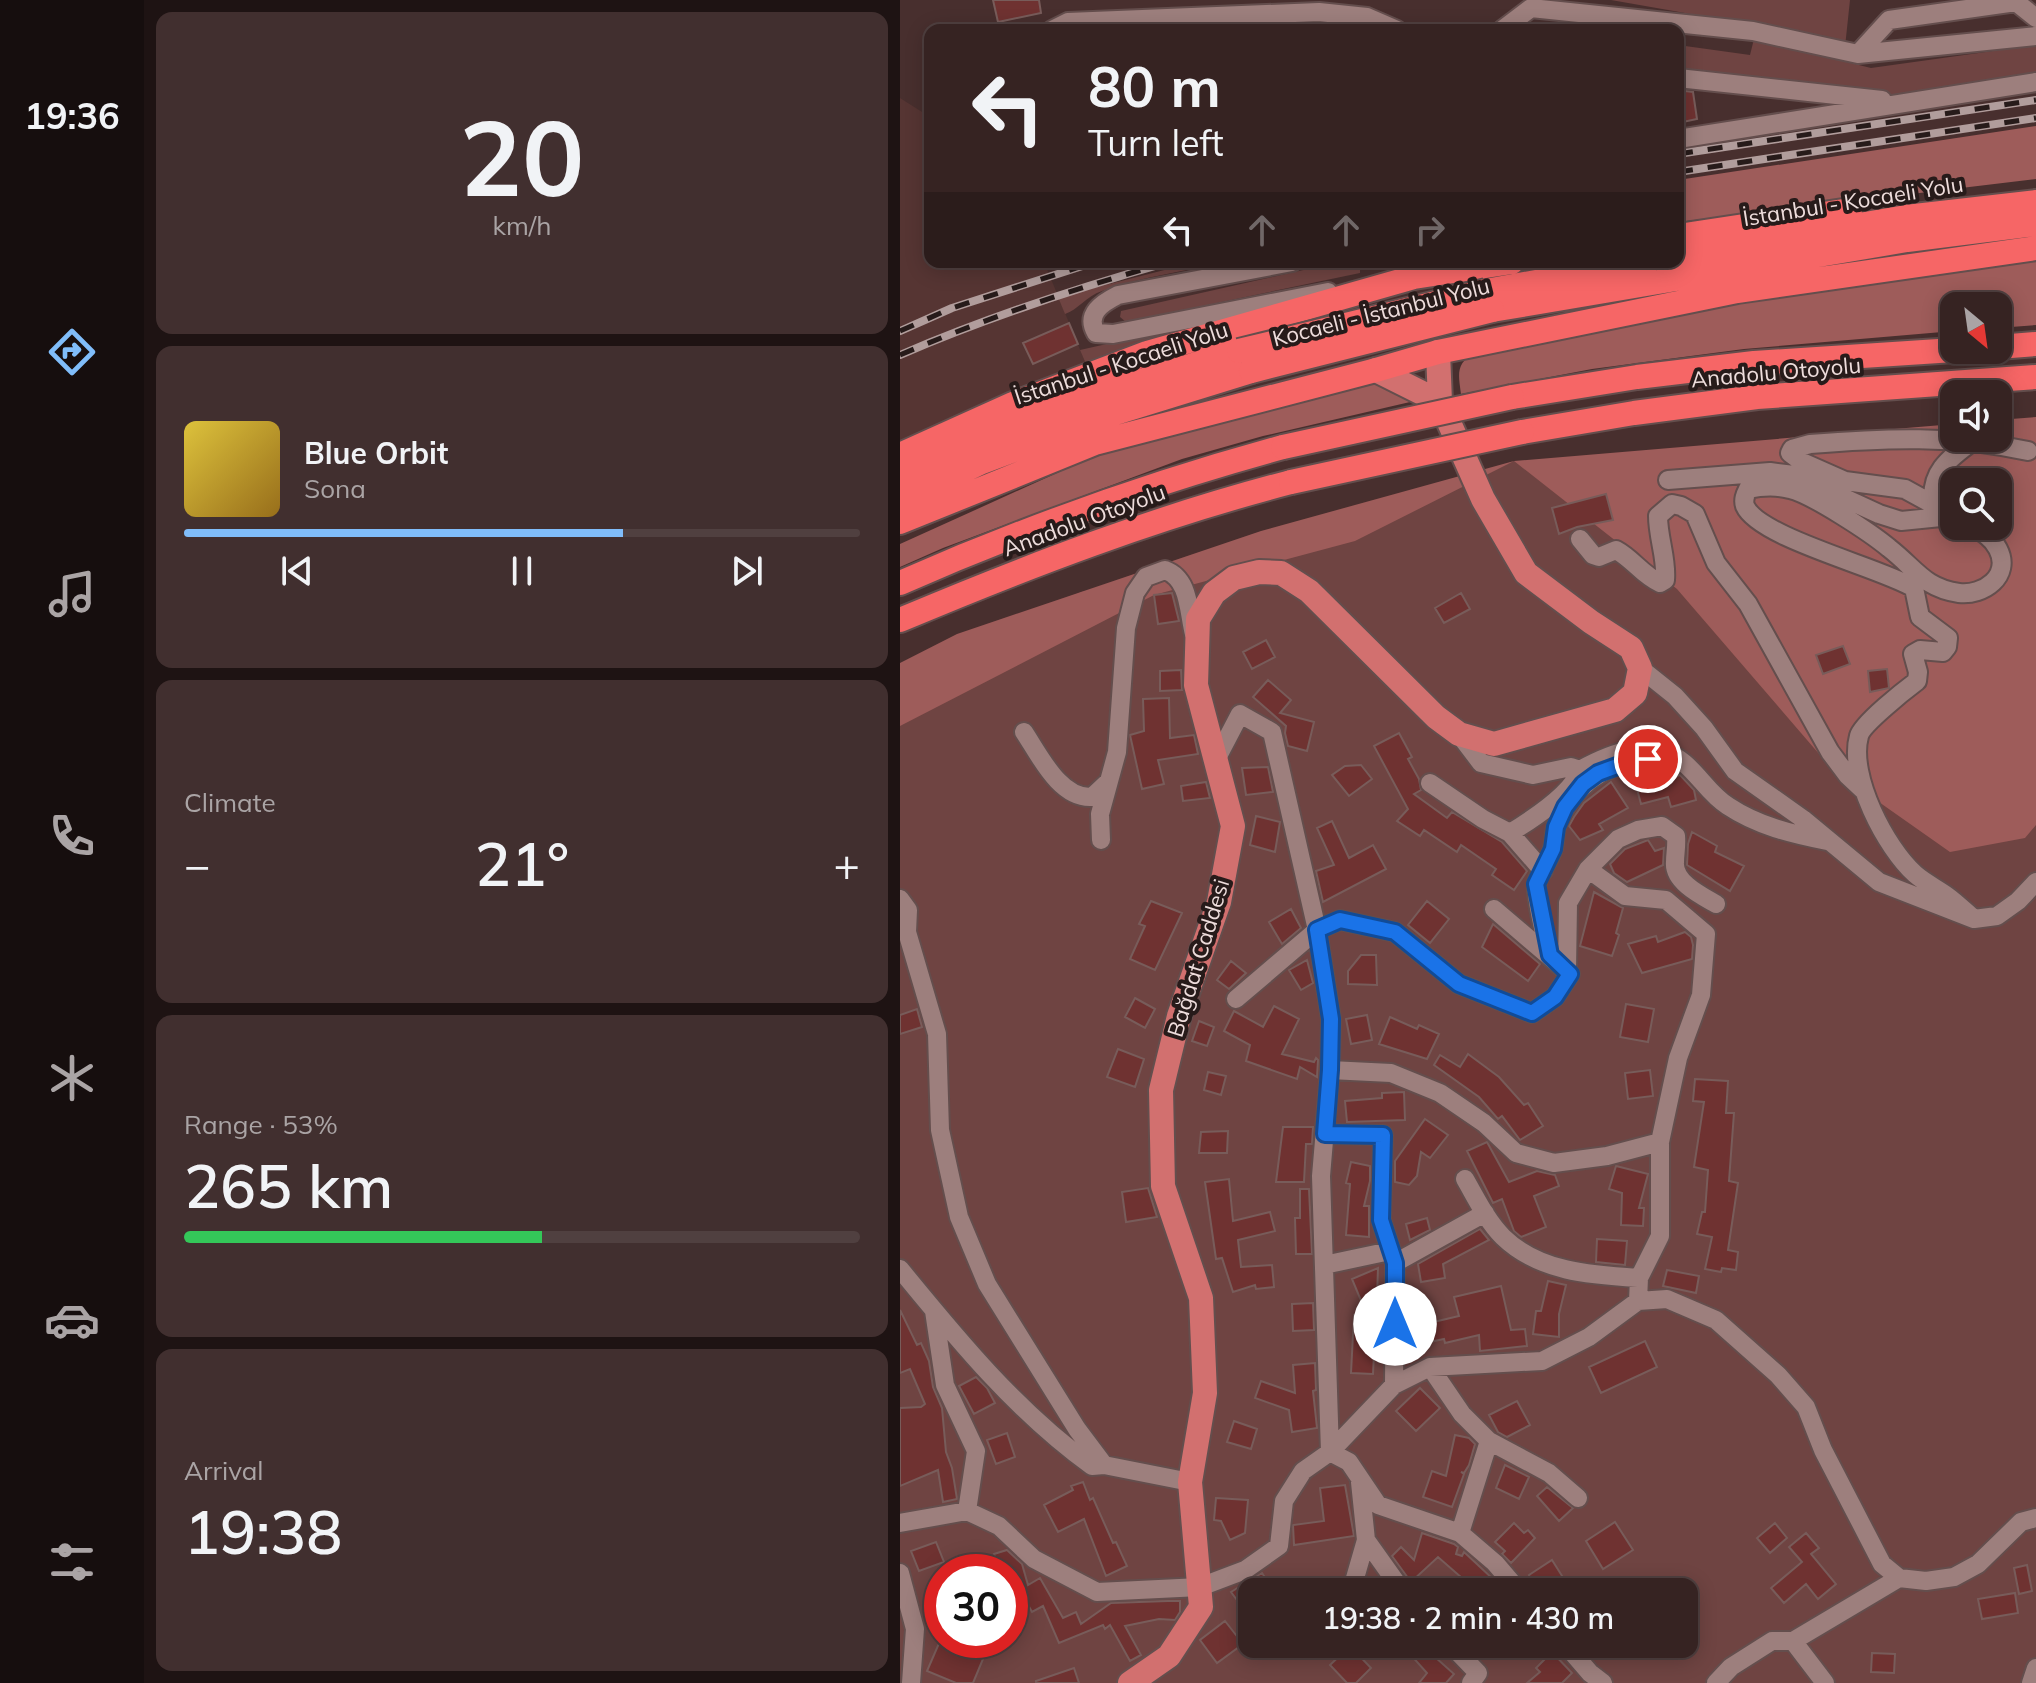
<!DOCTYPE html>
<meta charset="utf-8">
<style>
:root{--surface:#362322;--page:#412f2f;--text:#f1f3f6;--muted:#aaa4a5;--line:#504040;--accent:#80bdfa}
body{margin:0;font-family:Mulish,sans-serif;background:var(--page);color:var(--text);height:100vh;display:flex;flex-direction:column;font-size:30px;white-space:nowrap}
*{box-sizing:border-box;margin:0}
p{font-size:26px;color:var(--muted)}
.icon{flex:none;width:44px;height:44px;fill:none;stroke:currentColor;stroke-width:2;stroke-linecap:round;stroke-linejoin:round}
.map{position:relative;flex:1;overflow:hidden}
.details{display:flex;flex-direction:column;gap:12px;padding:12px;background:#1e1313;width:756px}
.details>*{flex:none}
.top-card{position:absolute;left:24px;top:24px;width:760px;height:244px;border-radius:16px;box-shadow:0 4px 20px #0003,0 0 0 2px var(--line);background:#362322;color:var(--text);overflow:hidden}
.needle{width:52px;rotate:151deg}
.tools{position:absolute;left:1040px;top:292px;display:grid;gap:16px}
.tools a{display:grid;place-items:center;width:72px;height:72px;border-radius:16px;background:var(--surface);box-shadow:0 4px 20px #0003,0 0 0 2px var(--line);font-size:40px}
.speed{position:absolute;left:24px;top:1554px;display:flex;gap:16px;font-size:40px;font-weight:700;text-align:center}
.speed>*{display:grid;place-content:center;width:104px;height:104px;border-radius:50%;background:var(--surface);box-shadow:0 4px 20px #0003,0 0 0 2px var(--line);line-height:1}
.speed .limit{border:12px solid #d22;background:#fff;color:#111}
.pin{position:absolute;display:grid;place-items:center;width:68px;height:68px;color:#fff;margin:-34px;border:4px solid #fff;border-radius:50%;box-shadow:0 2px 8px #0007}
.me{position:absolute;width:88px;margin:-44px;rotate:0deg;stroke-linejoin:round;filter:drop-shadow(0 0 6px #0008)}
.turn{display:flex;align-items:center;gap:28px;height:168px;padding:0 32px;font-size:36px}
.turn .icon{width:104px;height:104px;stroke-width:2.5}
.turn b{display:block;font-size:56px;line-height:68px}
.lanes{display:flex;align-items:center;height:76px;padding:0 32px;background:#0003;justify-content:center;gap:40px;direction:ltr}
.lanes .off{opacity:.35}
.big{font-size:60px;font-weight:600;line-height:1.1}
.details .tile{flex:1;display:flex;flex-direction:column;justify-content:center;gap:12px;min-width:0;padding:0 28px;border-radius:16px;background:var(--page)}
.details .dial{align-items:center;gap:0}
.dial b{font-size:104px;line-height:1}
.song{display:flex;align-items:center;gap:24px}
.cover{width:96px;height:96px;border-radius:12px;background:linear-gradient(135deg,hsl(50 70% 55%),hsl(40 70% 35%))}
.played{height:8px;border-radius:4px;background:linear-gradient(90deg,var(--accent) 65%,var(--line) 65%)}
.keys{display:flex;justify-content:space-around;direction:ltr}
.heat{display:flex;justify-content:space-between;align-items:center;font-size:44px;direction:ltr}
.charge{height:12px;border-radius:6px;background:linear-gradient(90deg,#34c759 53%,var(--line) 0)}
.trip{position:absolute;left:338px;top:1578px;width:460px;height:80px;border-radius:16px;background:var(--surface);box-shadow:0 4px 20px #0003,0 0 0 2px var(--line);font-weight:600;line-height:80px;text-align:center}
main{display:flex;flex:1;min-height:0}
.tab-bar{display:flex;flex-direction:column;width:144px;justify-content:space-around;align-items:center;background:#160e0e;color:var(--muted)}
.tab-bar .icon{width:56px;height:56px}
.tab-bar .on{color:var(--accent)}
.tab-bar b{font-size:36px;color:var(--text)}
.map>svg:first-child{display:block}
.built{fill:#563533}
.green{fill:#6f4442;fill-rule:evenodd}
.forest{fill:#9e5c5a;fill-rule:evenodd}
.building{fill:#6f3231;stroke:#785c5a;stroke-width:2}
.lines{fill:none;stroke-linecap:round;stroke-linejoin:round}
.minor-casing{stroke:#644e4d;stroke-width:22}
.major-casing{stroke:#644e4d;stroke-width:28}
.highway-casing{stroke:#644e4d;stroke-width:28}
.minor{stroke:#9d7f7d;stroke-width:18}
.major{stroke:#d2706f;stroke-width:24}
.highway{stroke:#f66666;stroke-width:24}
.rail-casing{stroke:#b19d9c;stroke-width:8}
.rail{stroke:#271b1a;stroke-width:5;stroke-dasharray:15;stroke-linecap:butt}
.highway-bridge-casing{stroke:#644e4d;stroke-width:28;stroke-linecap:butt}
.highway-bridge{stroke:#f66666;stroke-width:24}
.route-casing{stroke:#114b97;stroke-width:20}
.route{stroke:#1a73e8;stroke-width:14}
.labels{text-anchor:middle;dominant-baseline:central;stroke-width:8;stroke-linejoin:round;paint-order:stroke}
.street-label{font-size:22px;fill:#eedddc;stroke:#271b1a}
</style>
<main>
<nav class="tab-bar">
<b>19:36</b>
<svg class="icon on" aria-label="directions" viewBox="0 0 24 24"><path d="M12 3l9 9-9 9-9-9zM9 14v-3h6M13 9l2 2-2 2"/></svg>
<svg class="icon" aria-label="music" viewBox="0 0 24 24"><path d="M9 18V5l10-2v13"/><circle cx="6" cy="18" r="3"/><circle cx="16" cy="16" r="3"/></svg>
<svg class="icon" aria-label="phone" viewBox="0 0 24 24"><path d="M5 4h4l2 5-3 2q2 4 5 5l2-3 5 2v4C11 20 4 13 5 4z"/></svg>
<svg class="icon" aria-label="climate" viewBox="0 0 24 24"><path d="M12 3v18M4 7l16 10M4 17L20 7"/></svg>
<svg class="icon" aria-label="car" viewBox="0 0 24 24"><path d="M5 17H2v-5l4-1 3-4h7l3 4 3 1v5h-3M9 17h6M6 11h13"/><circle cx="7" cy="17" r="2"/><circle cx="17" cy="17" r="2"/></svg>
<svg class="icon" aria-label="filters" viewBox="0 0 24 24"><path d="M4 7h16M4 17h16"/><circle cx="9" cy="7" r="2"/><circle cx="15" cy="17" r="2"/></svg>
</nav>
<section class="details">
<div class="tile dial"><b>20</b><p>km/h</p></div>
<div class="tile">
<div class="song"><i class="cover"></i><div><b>Blue Orbit</b><p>Sona</p></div></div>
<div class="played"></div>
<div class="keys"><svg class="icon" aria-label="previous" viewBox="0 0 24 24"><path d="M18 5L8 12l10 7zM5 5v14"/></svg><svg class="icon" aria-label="pause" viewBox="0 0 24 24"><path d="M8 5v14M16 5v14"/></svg><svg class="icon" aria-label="next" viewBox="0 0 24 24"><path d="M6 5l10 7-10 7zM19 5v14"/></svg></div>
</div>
<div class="tile"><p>Climate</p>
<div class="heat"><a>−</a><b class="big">21°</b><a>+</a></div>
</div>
<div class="tile"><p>Range · 53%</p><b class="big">265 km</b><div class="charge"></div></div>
<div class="tile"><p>Arrival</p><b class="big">19:38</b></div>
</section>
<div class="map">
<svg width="1136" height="1683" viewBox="0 0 1136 1683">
<rect width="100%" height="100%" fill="#482f2e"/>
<path class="built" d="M0,98l30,19v145h114l42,102 -186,81z"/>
<path class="green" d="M711,0h239l-5,47 -86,-21z
M854,39l117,29 165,-23v32l-139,21 -219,-21v-32l72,10z
M296,262h30c-41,9 -85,15 -124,29 -16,5 -24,19 -37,23l-7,-17z
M439,262h21v11l-234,49 -6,-5 1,-6z
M331,316l-145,48 -6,-14z
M614,461l132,26 390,266v930h-1136v-993l181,-98 238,-53zM42,1572h68v68h-68zM352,1592h432v52h-432z"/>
<path class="forest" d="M1136,126v53l-358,43v-42z
M1136,255v70l-38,3v-22h-44v25l-210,18 -152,20 -131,25c-3,-22 -5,-29 14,-43l269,-55z
M479,381l44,18 -160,37 -81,23 -239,89 -43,19v-23l210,-95z
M1136,417v408l-11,13 -75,14 -118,-83 -155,-180 -163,-128 -159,80 -201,54 -254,131v-63l57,-29 304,-103 253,-70 440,-37v14h44v-18zM1054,482h44v44h-44z"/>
<path class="building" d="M93,0h46l2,13 -43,9z
M785,91l8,1 4,27 -19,4v-31z
M169,323l9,21 -45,20 -10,-21z
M706,494l7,26 -36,7 -18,7 -7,-26z
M272,593l7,28 -21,3 -4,-29z
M561,593l9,16 -26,14 -9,-15z
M366,640l9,17 -23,12 -9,-17z
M943,646l7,18 -27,10 -7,-19z
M987,669l2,19 -19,4 -2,-21z
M281,670l1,20 -22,1v-20z
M368,680l23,20 -11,13 34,9 -7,29 -19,-5 -3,-13 1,-7 -33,-29z
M269,698l1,40 24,-3 4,19 -40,6 6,24 -22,5 -12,-54 14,-4 -1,-32z
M499,733l13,24 -4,2 11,20 2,11 -7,4 33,24 5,-6 50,30 25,29 -13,19 -22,-15 4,-6 -35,-24 -4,7 -33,-22 -4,6 -23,-15 11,-12 -34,-63z
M461,765l11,14 -23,17 -17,-21 13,-9z
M368,767l5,25 -27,3 -4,-27z
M758,769l2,13 20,-7 14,15 2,10 -25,7 -3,-10 -27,7 -8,-30z
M306,782l4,16 -27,3 -2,-15z
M711,782l17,26 -29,16 4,6 -23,10 -11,-14 5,-9 10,-14z
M356,816l24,6 -5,30 -25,-7z
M432,821l17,37 24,-13 13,24 -63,33 -7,-31 18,-6 -17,-37z
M792,832l25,14 -2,6 29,14 -14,25 -43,-26 1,-21z
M748,840l7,11 9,-3 -1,17 -36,17 -13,-9 -4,-9 15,-15z
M694,892l29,16 -7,25 3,2 -7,21 -32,-10z
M251,901l31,12 -27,57 -25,-11 15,-33 -6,-2z
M527,901l22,18 -19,24 -22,-18z
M391,909l10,19 -19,16 -13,-22z
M593,924l47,40 -12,17 -46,-34z
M785,932l6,5 2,8 -1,14 -50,14 -14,-29 28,-8 2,6z
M461,955h15l1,30 -29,-1v-13z
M407,960l6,23 -12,7 -12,-20z
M331,961l15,12 -17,16 -12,-9z
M235,998l20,11 -10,19 -20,-11z
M726,1004l28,5 -6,33 -28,-5z
M374,1006l25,13 -17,35 32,8 2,-4 2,2 -1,17 -17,-10 -3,12 -51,-18 4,-16 -26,-14 10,-20 29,16z
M17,1009l5,18 -22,7v-19z
M467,1015l5,25 -21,4 -5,-25z
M490,1017l27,12 2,-4 20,9 -12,25 -48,-15z
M299,1021l15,6 -7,19 -15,-5z
M218,1049l26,10 -9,28 -28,-10z
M568,1054l31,23 25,28 4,-2 15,23 -23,14 -18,-24 -4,3 -19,-22 -45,-32 6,-10 20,12z
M750,1070l3,26 -25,3 -3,-26z
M308,1072l18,4 -5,19 -17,-5z
M795,1079l33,2 -2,32h8l-5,68 9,2 -10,67 10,2 -2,18 -14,-2 -1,4 -16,-3 7,-32 -15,-3 5,-22h3l3,-42 -14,-3 10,-65 -11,-1z
M504,1092l1,28 -58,2 -2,-21 37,-3v-5z
M525,1119l23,16 -18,23 -9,-6 -4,24 -8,9 -14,-3v-21z
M383,1127h30l-1,17h-6l-2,38h-28z
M328,1131l-1,22h-28l2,-21z
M587,1142l22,40 28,-11 18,4 4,11 -25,10 12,31 -25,10 -7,-6 -12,-32 -9,4 -26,-52z
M451,1162l19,4v15l-6,25h5v31l-23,-2 4,-51 -4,-1z
M716,1166l32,8 -9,34h5l-1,18 -22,-1 1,-32 -13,-4z
M329,1179l4,42 37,-9 5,19 -37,9 3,27 31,-2 2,22 -18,2 -1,-4 -22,7 -11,-34 -6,1 -11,-77z
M248,1188l9,29 -31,5 -4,-30z
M400,1189h9l3,65h-16l-1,-36h5z
M527,1218l3,12 -20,10 -4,-16z
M580,1229l9,11 -46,24 2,14 -24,4 -3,-18z
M697,1239l30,2 -2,24 -29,-3z
M478,1268l-1,29 -15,6 -10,-24z
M767,1270l32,6 -3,17 -33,-7z
M648,1281l18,4 -7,29v23l-26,-3 3,-23h5z
M601,1286l10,44 14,-1 2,17 -47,5 -1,-16 -34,8 -1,-4 -38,8 1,-27 16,-4 2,8 34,-8 -5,-19z
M413,1303l1,27 -21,1 -1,-27z
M0,1310l17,35 4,-2 8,18 4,26 9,21 4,44 6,16 5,31 -14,3 -5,-32 -38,16v-78l21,-1 4,-3 -15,-35 -10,4z
M454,1315h16v18h5l-2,41 -22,-1z
M745,1341l12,26 -56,26 -12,-26z
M415,1363l1,27 -3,1 4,37 -25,4 -3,-22 -34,-12 6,-17 34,12 -2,-28z
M76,1377l11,11 8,15 -21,11 -15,-28z
M520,1388l20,20 -24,23 -20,-20z
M617,1401l13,24 -23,12 -9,-5 -9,-17z
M334,1421l23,8 -6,20 -24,-7z
M107,1433l8,24 -19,7 -9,-24z
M555,1435l14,3 6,6 -6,21 -5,8 -3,-1 3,2 -12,33 -29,-10 9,-26 14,5z
M605,1465l24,12 -10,22 -23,-11z
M183,1482l7,18 3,-2 20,45 3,-1 11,24 -21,10 -22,-57 -26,13 -14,-27 29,-15 -2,-4z
M445,1485l9,51 -60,9 -1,-20 31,-4 -4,-33z
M647,1487l26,21 -14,13 -22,-25z
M316,1498l32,2 -3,33 -15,7 -9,-19 -7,-1z
M715,1522l18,28 -30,19 -17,-28z
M614,1523l10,10 4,-3 7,8 -24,25 -9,-9 3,-3 -10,-9z
M875,1523l12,15 -17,15 -13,-15z
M522,1533l32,11 4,3 -2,7 6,2 2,-4 30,28 -13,12h-3l-40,-35 -27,25 -19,-26 9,-9 13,13z
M906,1533l13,15 -8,6 25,30 -18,15 -12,-15 -22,19 -13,-15 31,-26 -13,-15z
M36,1542l8,20 -25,9 -8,-20z
M107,1550l15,14 6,21 12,-7 23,40 13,-6 5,12 30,-21 57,-2h12v11l-5,8 -16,-1 -34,7 16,29 -11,6 -20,-36 -5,4 -2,-4 -44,18 -16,-37 -11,6 -22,-40h-10l-6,-18z
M652,1560l17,27 -8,5h-22l-10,-17z
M1127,1565l5,26 -13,3 -5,-26z
M362,1573l13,19h-23v28l-21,-28z
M1115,1593l3,20 -36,6 -4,-20z
M325,1621l18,23 -26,19 -17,-23z
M40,1641l43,18 -10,24h-17l-29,-12z
M501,1644h37l3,8 -6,5 19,17 -8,9h-27l8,-10z
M450,1646l21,22 -15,15h-9l-17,-18z
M652,1652l20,21 -10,10h-35l13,-11 -4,-4z
M972,1653l23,1 -1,19 -23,-1z
M174,1668l5,15h-43v-2z"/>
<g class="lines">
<g class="minor-casing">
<path id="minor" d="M152,30l16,-8 251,-10 48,5 30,13
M602,30l29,-22 222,23 105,23 178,-18
M958,54l31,-34 127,-18 20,16
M778,78l204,22
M778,139l358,-57
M392,262l-174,33c-16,8 -33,19 -22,38l17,1 215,-42
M768,480l102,-8 24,3 85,39 22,7 50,-5
M1034,506c-5,-33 14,-47 39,-65
M1054,516l-49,-27 -60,-8 -43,-19 -12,-9 2,-4 18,-5c74,-6 145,-9 218,7
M1071,526c11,6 21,11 27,23 14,27 -15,47 -39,44 -35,-5 -43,-24 -70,-45 -18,-15 -77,-54 -99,-59 -15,-4 -28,-3 -42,0 -3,6 -5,11 -3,17 14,32 137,62 169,82l6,29 28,21 -1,9 -4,5 -23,-2 -7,4 5,18 -1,9c-12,9 -55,43 -58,55 -11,40 27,112 56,138 9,8 21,14 31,21 10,7 19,16 28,24
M680,539l13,16 6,2 17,-7c17,9 26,25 44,33l5,-3c2,-21 -7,-42 -7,-64l14,-12 9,2 14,8 21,49 32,41 82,148 18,24 16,15
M740,668l35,28 29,32 31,43 68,48 76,63 95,37 23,-3 21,-15 18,-19
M124,732c16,24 36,67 68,65l17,-16
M316,760l24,-46 32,18 45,198 14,89 -1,51 -9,106 9,276
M680,770c31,-17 72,-34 104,-7 16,13 26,32 44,43 30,20 64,28 99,35
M530,783l53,36 27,14c21,-13 62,-39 70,-63l-9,-3 -38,8 -52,-12 -22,-29
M610,833l33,38
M201,840l-1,-26 17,-62 9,-124 9,-35 11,-16 19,-7c25,9 23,41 29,64
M0,899l8,11 -1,22
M0,931l7,1 30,102 3,96 19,87 28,67 90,145 27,36
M650,955c-4,-13 -16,-62 -13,-73 3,-12 13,-22 16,-34 2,-8 1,-16 4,-24 15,-37 46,-59 84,-64
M667,971l1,-68 20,-34 30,-30 20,-9 24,-4 14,10c1,10 -1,17 -1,26 -2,20 27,34 41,42
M336,999l81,-69 23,-10 55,12 64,52 73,29 23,-16 15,-23 -76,-65
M430,1070l61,3 49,20 44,30 32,30 38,10 53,-7 53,-14
M425,1134l58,1 -2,85 14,43 -1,122
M565,1179c11,19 22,42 38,58 36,35 88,38 136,41
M495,1263l90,-50
M424,1265l66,-14
M0,1269c58,71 117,143 192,197l12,-1 86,17
M738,1301l29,-2 49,21 62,55 28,32 17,43 59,114 17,14 27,3 28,-4 24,-13 43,-42 15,-4
M34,1311l11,74 31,66 -9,60
M530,1367l32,47 27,27 60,32 29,25
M430,1452l64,-67 36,-18 112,-6 47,-24 49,-36 1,-23 21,-42v-94l18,-84 23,-63 5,-61 -40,-34 -41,-4 -37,-27
M460,1482l6,58 37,52
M0,1523l67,-12 32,15 35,33 63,33 103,-5 45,-17 34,-24 5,-45 19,-30 27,-19 19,10 29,43 82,28 35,30 25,29
M560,1533l29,-92
M0,1573l15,56 -4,54
M451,1592l15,-52
M893,1641l106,-63
M550,1644l28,29 -7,10
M665,1644l25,29 13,10
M816,1683l15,-16 41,-26h21l32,42
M1131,1683l5,-15"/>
</g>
<g class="major-casing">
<path id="major" d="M476,370l64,32 -2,-50
M230,1683l39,-27 32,-49 -11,-125 15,-89 -4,-95 -38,-112 -2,-96 18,-74 40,-114 14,-76 -37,-141 2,-66 16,-26 20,-15 25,-6 22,1 28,18 127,126 23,17 35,10 121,-34 20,-17 5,-25 -9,-20 -40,-26 -65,-49 -43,-74 -43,-97"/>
</g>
<g class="highway-casing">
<path id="highway" d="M778,236l172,-26
M778,256l228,-39 130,-15
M586,291l161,-29
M592,310l415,-70 129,-16
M1098,347l38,-3
M612,397l125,-20 117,-14 200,-13
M622,432l112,-19 123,-16 279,-20
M0,455l113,-51 134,-51 267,-76 98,-15
M0,476l73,-35 119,-45 147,-45
M0,501l82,-39 117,-44 152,-47
M0,522l195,-79 281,-73 62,-18 299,-61 299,-43
M0,583c125,-55 251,-100 383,-136
M0,620c128,-54 256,-103 391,-138"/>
</g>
<use href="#minor" class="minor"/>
<use href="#major" class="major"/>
<use href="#highway" class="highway"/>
<g class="rail-casing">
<path id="rail" d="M778,154l358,-54
M778,172l358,-54
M0,331l52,-23 143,-46
M0,355c88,-38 177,-67 269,-93"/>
</g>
<use href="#rail" class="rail"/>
<g class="highway-bridge-casing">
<path id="highway-bridge" d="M339,351l247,-60
M351,371l241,-61
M383,447l229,-50
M391,482l231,-50"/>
</g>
<use href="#highway-bridge" class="highway-bridge"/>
</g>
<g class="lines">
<g class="route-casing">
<path id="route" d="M495,1324v-61l-14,-43 2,-85 -58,-1 5,-64 1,-51 -14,-89 23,-10 55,12 64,52 73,29 23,-16 15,-23 -20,-19 -14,-71 17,-35 3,-22 9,-20 18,-23 15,-11 30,-11 20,-3"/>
</g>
<use href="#route" class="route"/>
</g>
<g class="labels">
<g class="street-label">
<text transform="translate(953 201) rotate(-9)">İstanbul - Kocaeli Yolu</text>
<text transform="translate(481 312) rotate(-14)">Kocaeli - İstanbul Yolu</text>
<text transform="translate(221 363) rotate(-18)">İstanbul - Kocaeli Yolu</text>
<text transform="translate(876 372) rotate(-5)">Anadolu Otoyolu</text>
<text transform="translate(184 520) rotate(-20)">Anadolu Otoyolu</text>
<text transform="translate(298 958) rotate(-73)">Bağdat Caddesi</text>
</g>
</g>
</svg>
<div class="tools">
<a><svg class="needle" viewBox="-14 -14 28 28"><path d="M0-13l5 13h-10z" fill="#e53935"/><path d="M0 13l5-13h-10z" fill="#aaa4a5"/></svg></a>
<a><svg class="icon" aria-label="sound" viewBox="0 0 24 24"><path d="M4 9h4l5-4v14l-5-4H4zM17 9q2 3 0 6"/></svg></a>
<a><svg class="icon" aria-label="search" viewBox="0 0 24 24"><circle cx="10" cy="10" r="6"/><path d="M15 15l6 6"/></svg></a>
</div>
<div class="speed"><div class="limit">30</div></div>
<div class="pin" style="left:748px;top:759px;background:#d93025"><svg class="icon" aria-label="arrive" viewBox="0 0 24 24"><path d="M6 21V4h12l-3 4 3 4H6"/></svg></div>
<svg class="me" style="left:495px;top:1324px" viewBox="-20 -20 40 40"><circle r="19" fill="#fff"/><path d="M0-13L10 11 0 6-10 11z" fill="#1a73e8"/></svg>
<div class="trip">19:38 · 2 min · 430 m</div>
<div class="top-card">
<div class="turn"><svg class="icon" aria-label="left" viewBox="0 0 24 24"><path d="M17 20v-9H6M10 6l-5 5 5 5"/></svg><div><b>80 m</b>Turn left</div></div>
<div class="lanes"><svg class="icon" aria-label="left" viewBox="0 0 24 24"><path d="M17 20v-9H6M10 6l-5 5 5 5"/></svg><svg class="icon off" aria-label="ahead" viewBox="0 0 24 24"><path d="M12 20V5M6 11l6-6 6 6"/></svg><svg class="icon off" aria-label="ahead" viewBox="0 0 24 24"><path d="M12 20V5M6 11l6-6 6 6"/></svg><svg class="icon off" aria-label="right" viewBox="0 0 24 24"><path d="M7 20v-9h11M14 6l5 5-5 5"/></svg></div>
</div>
</div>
</main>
